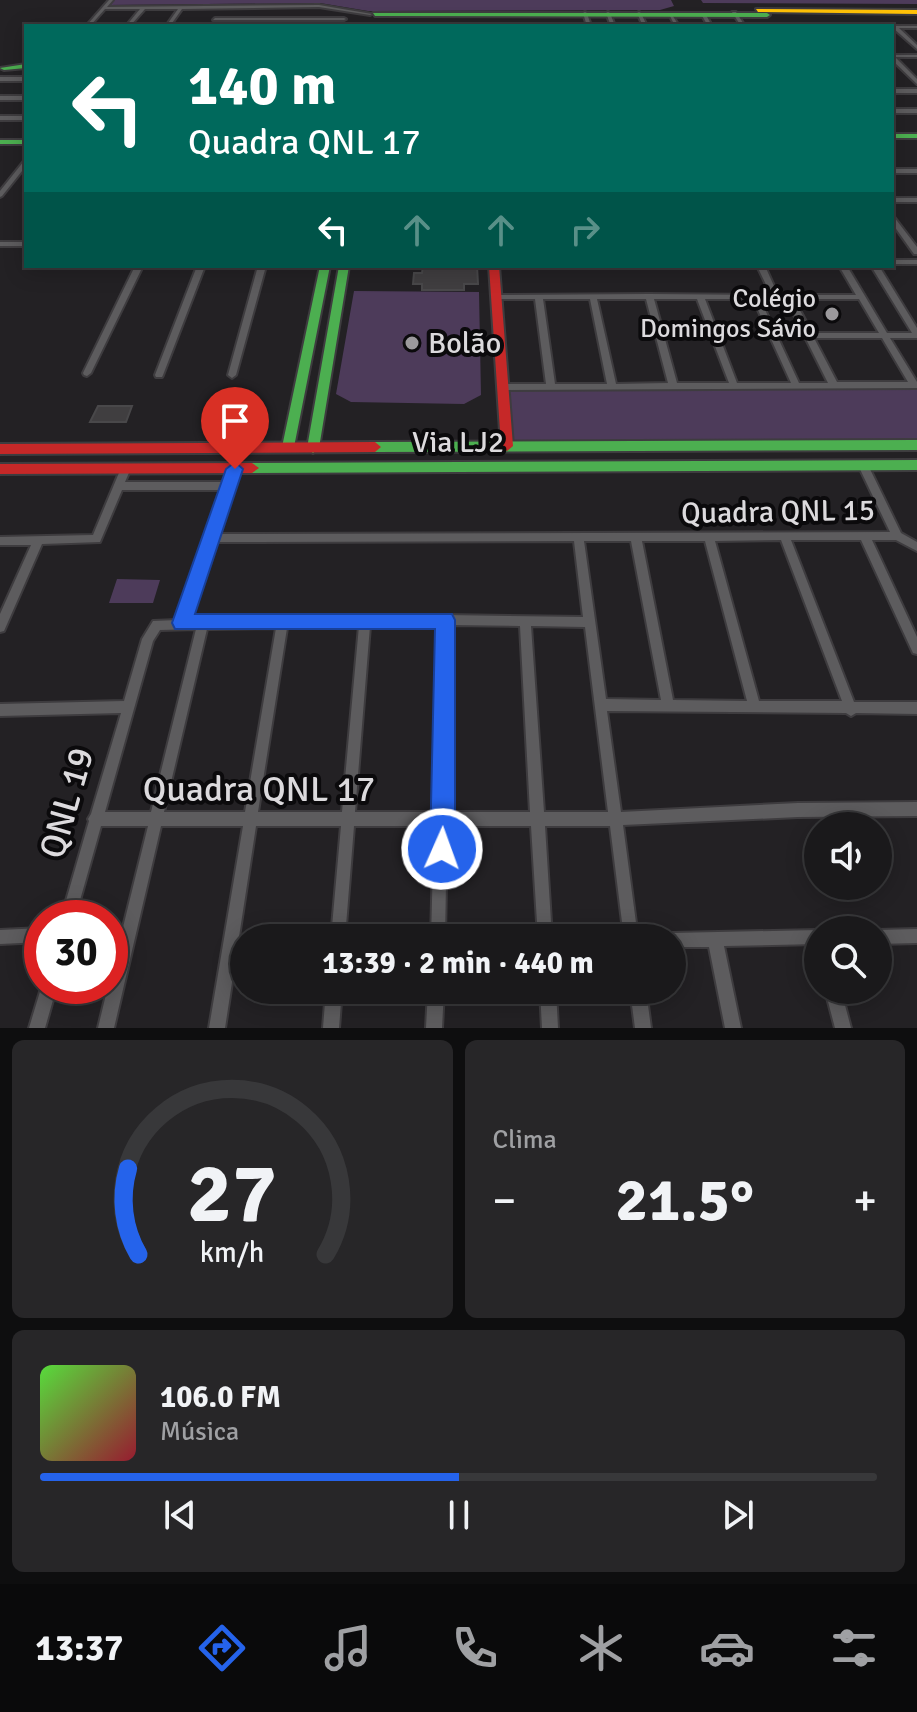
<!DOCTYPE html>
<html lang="pt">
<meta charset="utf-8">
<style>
:root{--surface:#1a191b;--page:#272628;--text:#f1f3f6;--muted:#9fa0a3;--line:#38383a;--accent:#2563eb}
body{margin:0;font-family:Signika,sans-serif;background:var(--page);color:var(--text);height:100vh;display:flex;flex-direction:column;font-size:30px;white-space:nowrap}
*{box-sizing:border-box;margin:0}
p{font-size:26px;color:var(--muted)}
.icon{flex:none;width:44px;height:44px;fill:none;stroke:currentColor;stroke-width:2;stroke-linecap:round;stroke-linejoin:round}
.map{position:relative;height:1028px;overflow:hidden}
.sheet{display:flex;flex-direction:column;gap:12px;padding:12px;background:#0e0e0f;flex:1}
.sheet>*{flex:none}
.top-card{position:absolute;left:24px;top:24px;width:870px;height:244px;border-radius:0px;box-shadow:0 4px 20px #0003,0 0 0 2px var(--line);background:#00695c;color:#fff;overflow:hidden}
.fabs{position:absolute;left:804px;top:812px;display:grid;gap:16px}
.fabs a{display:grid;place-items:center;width:88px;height:88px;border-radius:50%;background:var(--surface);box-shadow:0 4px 20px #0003,0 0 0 2px var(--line);font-size:40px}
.speed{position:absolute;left:24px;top:900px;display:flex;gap:16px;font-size:40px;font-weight:700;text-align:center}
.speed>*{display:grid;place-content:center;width:104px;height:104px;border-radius:50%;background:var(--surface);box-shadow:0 4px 20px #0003,0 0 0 2px var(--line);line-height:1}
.speed .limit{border:12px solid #d22;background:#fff;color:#111}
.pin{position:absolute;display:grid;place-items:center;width:68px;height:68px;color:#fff;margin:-82px -34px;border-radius:50% 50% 50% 0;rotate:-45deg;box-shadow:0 0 8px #0007}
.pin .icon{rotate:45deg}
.me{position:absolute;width:88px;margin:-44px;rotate:2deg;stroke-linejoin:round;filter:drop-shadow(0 0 6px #0008)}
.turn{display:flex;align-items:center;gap:28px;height:168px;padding:0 32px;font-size:36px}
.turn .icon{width:104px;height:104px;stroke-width:2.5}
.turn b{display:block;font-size:56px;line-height:68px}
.lanes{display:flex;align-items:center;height:76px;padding:0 32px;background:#0003;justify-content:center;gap:40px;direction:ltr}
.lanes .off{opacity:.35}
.big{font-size:60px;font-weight:700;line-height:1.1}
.sheet .tile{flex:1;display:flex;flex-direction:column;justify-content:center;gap:12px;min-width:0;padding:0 28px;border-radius:12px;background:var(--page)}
.sheet .dial{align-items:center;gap:0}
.dial svg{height:208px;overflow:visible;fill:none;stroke:var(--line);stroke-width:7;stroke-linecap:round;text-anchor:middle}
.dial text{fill:var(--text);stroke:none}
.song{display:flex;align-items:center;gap:24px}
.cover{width:96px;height:96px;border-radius:12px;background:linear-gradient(135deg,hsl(110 70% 55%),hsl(350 70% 35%))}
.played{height:8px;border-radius:4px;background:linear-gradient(90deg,var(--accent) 50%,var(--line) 50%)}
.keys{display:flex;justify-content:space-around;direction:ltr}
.heat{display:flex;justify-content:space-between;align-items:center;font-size:44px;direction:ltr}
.sheet .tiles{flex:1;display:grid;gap:12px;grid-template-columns:1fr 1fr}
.tile:last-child{grid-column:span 2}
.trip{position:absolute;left:230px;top:924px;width:456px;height:80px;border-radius:40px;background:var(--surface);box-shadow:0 4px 20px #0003,0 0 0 2px var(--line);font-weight:700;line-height:80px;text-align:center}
.tabs{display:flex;height:128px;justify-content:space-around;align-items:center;background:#0a0a0b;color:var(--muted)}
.tabs .icon{width:56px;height:56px}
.tabs .on{color:var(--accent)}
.tabs b{font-size:36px;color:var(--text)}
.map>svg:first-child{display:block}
.green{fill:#4d3b5a}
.building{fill:#403e40;stroke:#49484a;stroke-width:2}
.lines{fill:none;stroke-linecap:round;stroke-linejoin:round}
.street-casing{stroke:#3e3c3f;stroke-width:4}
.fast-casing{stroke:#3e3c3f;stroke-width:4}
.slow-casing{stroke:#3e3c3f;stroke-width:4}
.jam-casing{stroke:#3e3c3f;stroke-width:4}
.street{fill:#5d5c5e;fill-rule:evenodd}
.fast{fill:#4caf50;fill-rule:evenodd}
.slow{fill:#ffc107;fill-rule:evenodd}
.jam{fill:#c62828;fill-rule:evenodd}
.route{fill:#2563eb;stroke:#184099;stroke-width:2}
.poi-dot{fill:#9b999c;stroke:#0b0a0c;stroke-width:3}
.labels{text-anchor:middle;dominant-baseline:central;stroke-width:8;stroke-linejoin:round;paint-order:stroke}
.far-poi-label{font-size:26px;fill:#dcdadd;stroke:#0b0a0c;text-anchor:end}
.poi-label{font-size:30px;fill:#dcdadd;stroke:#0b0a0c;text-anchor:start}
.street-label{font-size:30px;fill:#dcdadd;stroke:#0b0a0c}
.near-street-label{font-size:36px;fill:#dcdadd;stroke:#0b0a0c}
</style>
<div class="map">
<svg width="917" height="1028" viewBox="0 0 917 1028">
<rect width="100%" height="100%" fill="#232124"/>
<path class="green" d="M114,0h557l3,6 -14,4 -292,1 -48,-8 -211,2z
M701,0h216v4l-214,-1z
M354,291l125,1 2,103 -17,9 -113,-2 -15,-8z
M917,388v51l-406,2 -3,-51z
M117,579l43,1 -7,23h-44z"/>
<path class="building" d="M423,266h54l1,18h-14v6h-42v-6h-9l1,-11h8z
M98,406h34l-6,16h-36z"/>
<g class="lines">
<g class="street-casing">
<path id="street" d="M109,0h4l-6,7 212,-2 53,9 -2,1 -51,-8 -137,2 -12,17h-4l12,-17h-33l-15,17h-4l14,-17h-35l-15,17h-4z
M585,12l2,1 4,13h-4l-4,-13z
M608,12l2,1 5,13h-4l-5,-13z
M639,12l2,1 6,13h-4l-6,-13z
M732,12h4l9,14h-4z
M671,13l8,13h-4l-6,-12z
M703,13h2l7,13h-4l-7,-12z
M215,18h129l2,1 -2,1h-131z
M895,26h22v2h-18l18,17v4l-24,-21z
M892,55h25v2h-22l22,22v5l-25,-24z
M0,77h26v4h-26z
M892,89h25v4h-25z
M0,96h26v4h-26z
M892,109h25v4h-25z
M0,116h26v4h-26z
M26,160v6l-24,30 -2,1v-6l24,-30z
M892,169h25v4h-25z
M892,198h25v4h-25z
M892,216l2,1 23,30v7h-3l-22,-31z
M0,242h26v4h-26z
M892,260h25v4h-25z
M135,266h8l-52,107 -4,3 -3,-1 -1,-2z
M197,266h8l-42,109 -1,2h-6l-1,-2z
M258,266h8l-30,109 -4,3 -4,-3z
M757,266h8l13,29 10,-2 4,2h64l-17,-29h8l40,67h25l-41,-67h8l38,62v10h-27l27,44v6l-415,2 -4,-3 4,-3h44l-11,-85h-43v-4l157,-1 122,1zM543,299h47l17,85h-52zM597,299h49l22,84 -52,1zM654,299h43l32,84h-52zM705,299h48l38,84h-54zM760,299h26l42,84h-29zM794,299h65l20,34h-67zM814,338h68l26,44h-71z
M863,461l5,4 33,68 16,9v9l-21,-11h-24l45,97v17l-4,-1 -52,-113h-70l63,162h63v12l-61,-1 -5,3 -5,-3 -239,-2 14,101 177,-9 119,-1v14l-119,1 -175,8 15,113h-14l-14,-112h-65l7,112h-14l-7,-112h-84l-2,112h-14l3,-112h-80l-9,112h-14l10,-112h-85l-31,202h-16l34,-202h-82l-47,202h-16l10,-42h2v-6l38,-154h-47l-26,92h-14l28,-97 -1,-2 3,-5 30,-101 -121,3v-12l124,-3 18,-62 11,-18 25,-1 45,-130h-101l-22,52 -58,2 -38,87 -4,1v-18l31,-69h-31v-8l93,-2 28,-67 5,-4 5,4 -6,14h101l6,-16h6l2,3 -22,65 672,-2 -32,-67zM781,540l61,161h-83l-44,-160zM574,541l9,76 -138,-2 -238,4 -4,-2 -4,2h-10l26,-77zM584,541h47l30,159 -55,-1zM642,541h63l42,160 -74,-1zM439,625l-5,187h-79l15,-186zM451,625l69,1 10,186h-83zM359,626l-17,186h-84l29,-184zM531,626l54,1 23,185h-64zM276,628l-31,184h-81l43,-183zM196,629l-45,183h-46l48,-171 7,-11z
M42,928v14l-42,2v-14z
M917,929v14l-39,1v-14z
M818,930v14l-94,2 17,82h-16l-16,-81h-37v-9h-7l2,-3 5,-2z
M42,985v1h15l-12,42h-16z
M326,990h16l-3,38h-16z
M428,990h16l-2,38h-16z
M540,990h16l2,38h-16z
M630,990h16l5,38h-16z
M825,990h16l10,38h-16z"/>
</g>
<g class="fast-casing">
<path id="fast" d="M373,13h394l3,2 -3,2 -392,-1z
M26,64v4l-22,2 -4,-2z
M892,134h25v4h-25z
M0,140h26v4h-26z
M320,266h10l-36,181 -6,5 -6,-5z
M339,266h10l-30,182 -6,5 -6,-5z
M917,440v10l-542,2 -6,-5 6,-5z
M917,460v10l-665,3 -7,-5 7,-5z"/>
</g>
<g class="slow-casing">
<path id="slow" d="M756,9l161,1v4l-159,-2z"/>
</g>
<g class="jam-casing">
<path id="jam" d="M489,266h10l14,180 -6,5 -6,-5z
M375,442l6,5 -6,5 -375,2v-10z
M252,463l7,5 -7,5 -252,1v-10z"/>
</g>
<use href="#street" class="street"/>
<use href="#fast" class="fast"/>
<use href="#slow" class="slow"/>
<use href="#jam" class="jam"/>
</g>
<path class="route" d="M235,462l8,7 -48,145h257l3,6v229l-4,9 -9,3 -9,-3 -3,-9 5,-220h-260l-3,-6 54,-154z"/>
<g class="poi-dot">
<circle cx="832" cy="314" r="8"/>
<circle cx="412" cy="343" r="8"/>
</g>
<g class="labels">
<g class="far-poi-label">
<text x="816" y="299">Colégio<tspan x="816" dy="30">Domingos Sávio</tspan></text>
</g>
<g class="poi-label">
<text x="428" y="343">Bolão</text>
</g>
<g class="street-label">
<text x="458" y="442">Via LJ2</text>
<text transform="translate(778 512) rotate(-1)">Quadra QNL 15</text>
</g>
<g class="near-street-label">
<text x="259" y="789">Quadra QNL 17</text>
<text transform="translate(67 803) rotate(-74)">QNL 19</text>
</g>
</g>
</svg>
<div class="fabs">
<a><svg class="icon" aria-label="sound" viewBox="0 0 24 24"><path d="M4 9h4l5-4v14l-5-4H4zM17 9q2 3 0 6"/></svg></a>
<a><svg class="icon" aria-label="search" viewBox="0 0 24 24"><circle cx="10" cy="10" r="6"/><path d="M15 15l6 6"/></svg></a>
</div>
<div class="speed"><div class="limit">30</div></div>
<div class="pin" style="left:235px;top:469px;background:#d93025"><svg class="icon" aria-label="arrive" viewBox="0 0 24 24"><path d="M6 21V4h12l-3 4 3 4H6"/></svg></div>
<svg class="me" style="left:442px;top:849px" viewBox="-20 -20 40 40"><circle r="17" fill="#2563eb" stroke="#fff" stroke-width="3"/><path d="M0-11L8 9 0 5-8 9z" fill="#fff"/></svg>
<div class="trip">13:39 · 2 min · 440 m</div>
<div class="top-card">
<div class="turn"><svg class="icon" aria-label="left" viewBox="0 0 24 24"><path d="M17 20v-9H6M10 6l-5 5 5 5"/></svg><div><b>140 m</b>Quadra QNL 17</div></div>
<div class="lanes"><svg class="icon" aria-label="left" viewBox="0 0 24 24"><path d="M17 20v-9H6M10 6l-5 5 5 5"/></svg><svg class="icon off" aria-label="ahead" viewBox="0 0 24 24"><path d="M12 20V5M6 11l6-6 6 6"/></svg><svg class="icon off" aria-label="ahead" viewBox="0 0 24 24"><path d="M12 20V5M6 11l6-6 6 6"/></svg><svg class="icon off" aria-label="right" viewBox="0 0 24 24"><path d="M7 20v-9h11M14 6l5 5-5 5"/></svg></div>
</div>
</div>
<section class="sheet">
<div class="tiles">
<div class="tile dial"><svg viewBox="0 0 100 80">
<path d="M14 69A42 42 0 1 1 86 69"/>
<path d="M14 69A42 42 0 0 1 10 36" stroke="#2563eb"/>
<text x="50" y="56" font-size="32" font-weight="700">27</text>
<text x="50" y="72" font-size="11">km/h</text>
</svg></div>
<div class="tile"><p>Clima</p>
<div class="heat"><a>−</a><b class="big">21.5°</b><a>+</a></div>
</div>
<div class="tile">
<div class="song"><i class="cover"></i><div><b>106.0 FM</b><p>Música</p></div></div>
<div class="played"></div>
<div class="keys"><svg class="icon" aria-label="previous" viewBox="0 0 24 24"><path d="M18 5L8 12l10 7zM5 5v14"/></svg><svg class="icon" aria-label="pause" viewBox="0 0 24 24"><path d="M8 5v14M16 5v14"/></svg><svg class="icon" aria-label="next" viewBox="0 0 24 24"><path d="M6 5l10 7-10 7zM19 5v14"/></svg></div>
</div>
</div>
</section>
<nav class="tabs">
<b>13:37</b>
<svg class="icon on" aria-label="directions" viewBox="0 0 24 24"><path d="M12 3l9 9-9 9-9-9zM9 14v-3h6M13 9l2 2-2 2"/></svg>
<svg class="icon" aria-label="music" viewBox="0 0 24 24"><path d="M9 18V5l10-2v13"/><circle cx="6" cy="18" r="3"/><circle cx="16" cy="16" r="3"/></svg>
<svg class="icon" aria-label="phone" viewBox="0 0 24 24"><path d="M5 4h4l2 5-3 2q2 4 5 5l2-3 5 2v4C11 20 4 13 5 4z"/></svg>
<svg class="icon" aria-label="climate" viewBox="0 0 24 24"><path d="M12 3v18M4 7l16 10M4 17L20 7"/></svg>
<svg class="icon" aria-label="car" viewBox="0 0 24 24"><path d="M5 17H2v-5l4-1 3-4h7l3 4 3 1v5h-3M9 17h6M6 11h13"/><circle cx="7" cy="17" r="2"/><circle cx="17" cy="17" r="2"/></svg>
<svg class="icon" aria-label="filters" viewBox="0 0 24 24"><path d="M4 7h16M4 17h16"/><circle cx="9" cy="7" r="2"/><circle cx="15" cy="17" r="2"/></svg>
</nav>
